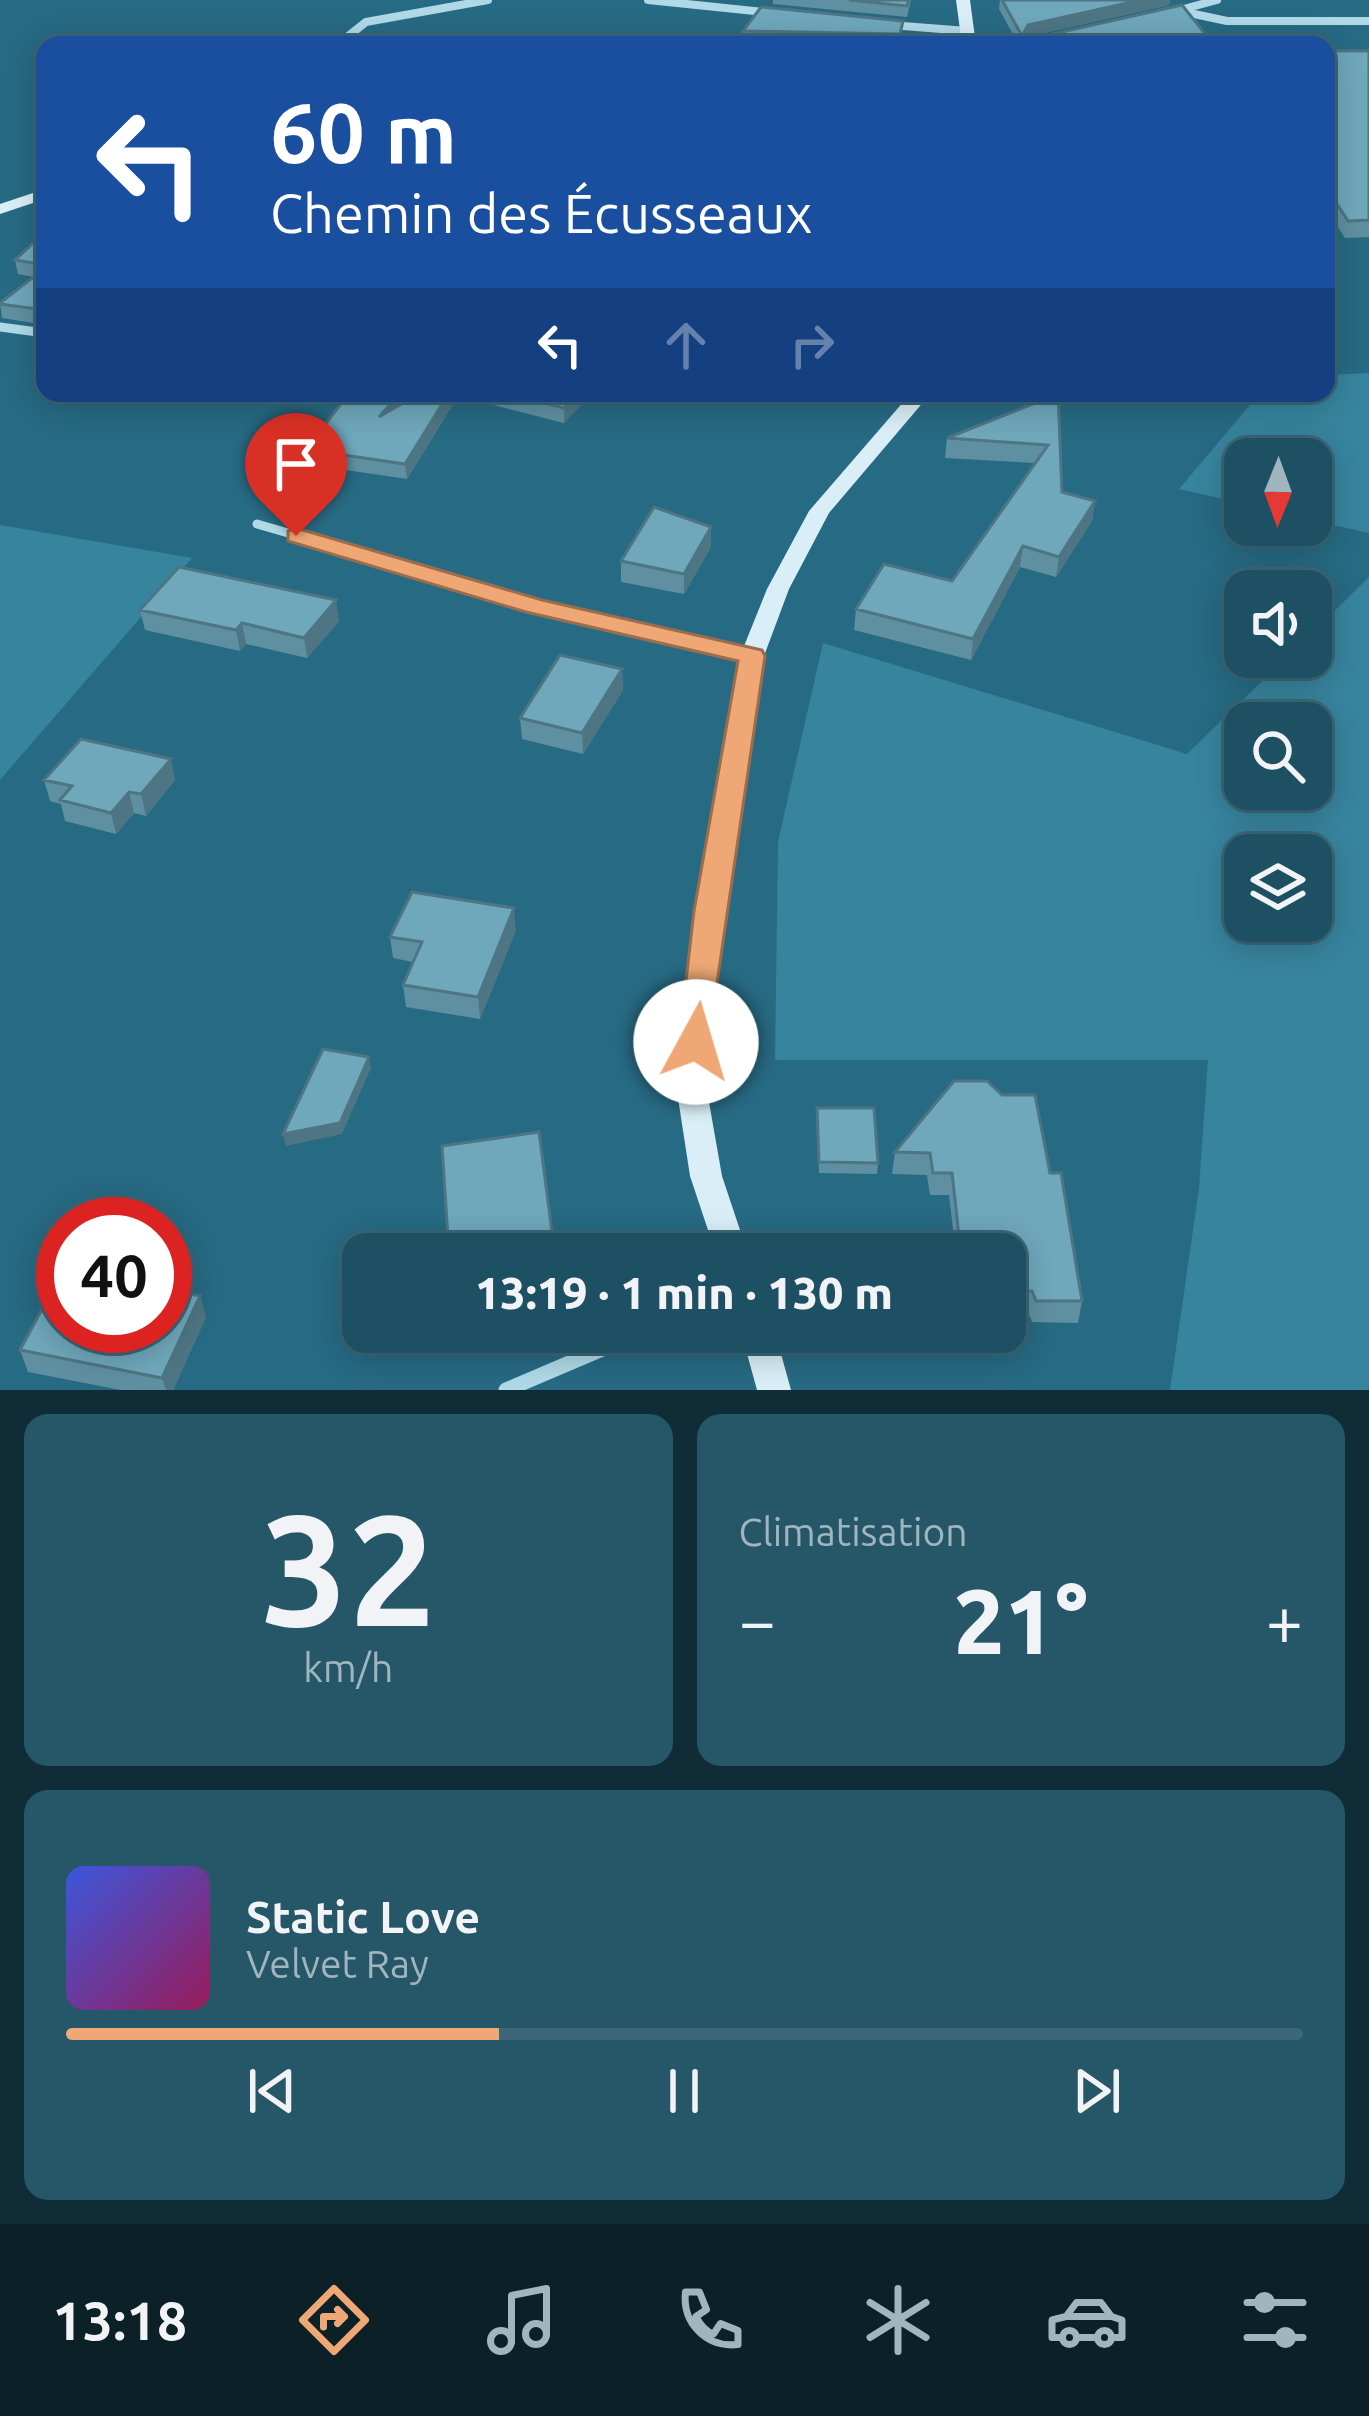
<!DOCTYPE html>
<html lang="fr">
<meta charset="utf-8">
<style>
:root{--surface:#1d5062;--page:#255768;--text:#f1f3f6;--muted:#a0b5be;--line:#3b6777;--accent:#efa875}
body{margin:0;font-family:Ubuntu,sans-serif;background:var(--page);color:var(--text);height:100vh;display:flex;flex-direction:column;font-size:45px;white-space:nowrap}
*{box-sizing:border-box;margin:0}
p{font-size:39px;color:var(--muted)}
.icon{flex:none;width:66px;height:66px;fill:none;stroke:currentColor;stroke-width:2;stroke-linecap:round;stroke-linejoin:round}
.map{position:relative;height:1390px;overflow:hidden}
.side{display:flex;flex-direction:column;gap:24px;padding:24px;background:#102c36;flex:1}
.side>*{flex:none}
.top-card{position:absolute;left:36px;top:36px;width:1299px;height:366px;border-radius:24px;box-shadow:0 6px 30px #0003,0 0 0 3px var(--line);background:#1a4fa0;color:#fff;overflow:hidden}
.needle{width:78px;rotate:181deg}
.tools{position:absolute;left:1224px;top:438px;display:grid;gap:24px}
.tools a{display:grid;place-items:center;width:108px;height:108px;border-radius:24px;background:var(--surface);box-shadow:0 6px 30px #0003,0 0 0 3px var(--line);font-size:60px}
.speed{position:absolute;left:36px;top:1197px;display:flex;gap:24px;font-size:60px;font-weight:700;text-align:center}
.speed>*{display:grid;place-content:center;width:156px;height:156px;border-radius:50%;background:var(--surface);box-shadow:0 6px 30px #0003,0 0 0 3px var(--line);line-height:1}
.speed .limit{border:18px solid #d22;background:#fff;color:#111}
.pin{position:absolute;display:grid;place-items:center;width:102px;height:102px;color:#fff;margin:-123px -51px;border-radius:50% 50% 50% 0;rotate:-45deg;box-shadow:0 0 12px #0007}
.pin .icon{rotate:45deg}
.me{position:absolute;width:132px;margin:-66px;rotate:6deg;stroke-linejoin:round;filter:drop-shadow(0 0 9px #0008)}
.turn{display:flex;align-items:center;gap:42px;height:252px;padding:0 36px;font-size:54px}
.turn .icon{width:156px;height:156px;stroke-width:2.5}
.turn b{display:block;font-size:84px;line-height:102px}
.lanes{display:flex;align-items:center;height:114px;padding:0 36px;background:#0003;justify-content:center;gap:60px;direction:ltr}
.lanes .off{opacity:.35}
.big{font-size:90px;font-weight:800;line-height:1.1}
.side .widget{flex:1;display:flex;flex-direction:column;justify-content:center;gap:18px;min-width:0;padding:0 42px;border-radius:24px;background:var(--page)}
.side .dial{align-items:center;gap:0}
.dial b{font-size:156px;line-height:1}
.song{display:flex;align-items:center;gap:36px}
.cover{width:144px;height:144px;border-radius:18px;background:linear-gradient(135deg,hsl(230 70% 55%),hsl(330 70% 35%))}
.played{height:12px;border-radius:6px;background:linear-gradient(90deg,var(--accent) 35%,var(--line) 35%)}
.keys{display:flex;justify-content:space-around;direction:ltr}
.heat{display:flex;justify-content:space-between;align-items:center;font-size:66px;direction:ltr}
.side .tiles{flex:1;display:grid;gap:24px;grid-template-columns:1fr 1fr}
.widget:last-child{grid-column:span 2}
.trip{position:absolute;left:342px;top:1233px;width:684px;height:120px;border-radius:24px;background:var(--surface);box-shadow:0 6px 30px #0003,0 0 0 3px var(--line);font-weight:800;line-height:120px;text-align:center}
.tabs{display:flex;height:192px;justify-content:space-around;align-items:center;background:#0c2027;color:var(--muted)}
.tabs .icon{width:84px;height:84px}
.tabs .on{color:var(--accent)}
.tabs b{font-size:54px;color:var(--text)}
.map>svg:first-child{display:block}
.green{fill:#37849e;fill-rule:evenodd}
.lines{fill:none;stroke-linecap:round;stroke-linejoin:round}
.street-far3{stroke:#b0d9e7;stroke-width:8}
.street-far2{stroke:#b0d9e7;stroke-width:9}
.street-far1{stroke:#b0d9e7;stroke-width:12}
.street{stroke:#b0d9e7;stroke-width:15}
.secondary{fill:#d9eef6;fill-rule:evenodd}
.wall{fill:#5f90a1}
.shaded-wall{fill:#4e7583}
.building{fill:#6fa7bb;stroke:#4e7583;stroke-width:3}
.route{fill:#efa875;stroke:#9b6d4c;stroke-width:3}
</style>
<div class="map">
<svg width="1369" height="1390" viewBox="0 0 1369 1390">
<rect width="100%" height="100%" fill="#276a83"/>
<path class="green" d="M1369,373v160l-58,-13v-61h-66v45l-66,-15 81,-96h66v-18z
M0,525l192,33 -192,222z
M1369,577v813h-199l29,-202 9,-128h-433l3,-218 45,-199 364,111 100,-97h24v-23zM1311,723v66h-66v-66zM1311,855v66h-66v-66z"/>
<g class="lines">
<path class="street-far3" d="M648,0l126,13
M1180,11l47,10h142
M1169,13l48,-13
M890,25l77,6
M337,45l29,-23 122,-22"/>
<path class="street-far2" d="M0,327l45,6
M257,524l45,13"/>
<path class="street-far1" d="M292,534l244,73 216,49"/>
<path class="street" d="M506,1390l136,-58"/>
<path class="secondary" d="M956,0h14l6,45h-14z
M45,189v10l-45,15v-10z
M911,393h20l-102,120 -40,76 -25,67 -41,255 -17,174 16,91 26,78h-32l-26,-78 -14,-91 19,-174 45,-255 27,-67 42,-78z
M741,1332h34l16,58h-34z"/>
</g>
<path class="wall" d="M773,0h138l-4,17 -134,-13z
M1000,0h170l-1,5 -143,32 5,2 183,6h-195l-20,-36z
M903,21l-4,24 -156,-2v-12z
M1326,51h43v186l-24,1 -19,-29z
M45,232v93l-43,-7 -2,-15 34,-26 -16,-3 -3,-14z
M342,393h74l-5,5 9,-5h172l-28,30 -106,-27 -51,83 -61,-9 -12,14 -25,-20 -2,-16 36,-46z
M1058,394l4,98 33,9 -3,20 -36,56 -36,-10 -49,93 -117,-30 2,-21 96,-28 83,-118 -90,-5 2,-20z
M711,527v20l-27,47 -63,-12v-21z
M140,610l199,11 -32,37 -61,-14 -6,7 -95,-21z
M622,669l1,21 -40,64 -61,-15 -2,-21z
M44,780h131l-29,36 -12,-3 -18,21 -51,-13 -4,-17 -11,-3z
M516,930l-36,89 -74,-12 -3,-22 10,-23 -20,-4 -3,-21z
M954,1081l96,92 32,128 -4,22 -46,-1 -4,-10h-23v-58h-49l-7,-59h-19l-3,-20 -35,-1 3,-22z
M817,1108l61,55 -1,11 -58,-1z
M442,1146l111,94 1,14h-105z
M206,1317l-33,73h-52l-93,-18 -8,-22z"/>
<path class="shaded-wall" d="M1141,0h29l-1,5 -143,32 -3,-1 -2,9 1,-9 6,-11z
M400,393h16l-36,39 -1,-15z
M449,393h9v3l-51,83 -2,-15z
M577,393h15l-28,30v-15z
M344,455l2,15 -12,14 -2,-15z
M1095,501l-3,20 -36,56 3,-20z
M711,527v20l-27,47v-20z
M1023,546l-3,21 -49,93 2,-21z
M336,600l3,21 -32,37 -3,-20z
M242,623l4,21 -6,7 -4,-21z
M622,669l1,21 -40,64 -1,-21z
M171,759l4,21 -29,36 -5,-22z
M129,792l5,21 -18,21 -5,-21z
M514,908l2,22 -36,89 -2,-22z
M369,1057l2,11 -29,66 -56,12 -3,-12z
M200,1296l6,21 -33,73h-7l-4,-12z"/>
<path class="building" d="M849,0h60l-2,6z
M1002,0h139l-113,25 -6,11z
M1182,5l32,40h-187l-4,-9 8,3z
M761,7l142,14 -3,13 -157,-3z
M509,36l13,9h-64z
M1326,51h43v169l-21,1 -22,-34z
M45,232v33l-30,-5z
M45,268v42l-45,-6v-1z
M349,393h51l-21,24 41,-24h29l-44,71 -61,-9 -12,14 -25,-21z
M505,393h72l-13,15z
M1058,394l4,98 33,9 -36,56 -36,-11 -50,93 -117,-30 28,-45 68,17 96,-136 -101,-7z
M654,507l57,20 -27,47 -63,-13z
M179,567l157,33 -32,38 -62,-15 -6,7 -96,-20z
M560,655l62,14 -40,64 -62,-15z
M81,739l90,20 -30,35 -12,-2 -18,21 -51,-13 12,-14 -28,-6z
M412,892l102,16 -36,89 -75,-12 19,-43 -32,-5z
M323,1049l46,8 -29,66 -57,11z
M954,1081h33l15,14h33l15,78h11l21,128h-46l-4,-10h-27v-37h-44l-9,-81h-19l-3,-20 -35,-1z
M817,1108h57l4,55 -59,-1z
M539,1132l14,108 -104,13 -7,-107z
M63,1270v56h102v-37l35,7 -38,82 -142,-28z"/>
<path class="route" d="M296,528l246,72 220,50 3,6 -58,395 -11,4 -12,-4 -5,-9 15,-131 44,-250 -212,-49 -238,-71v-10z"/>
</svg>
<div class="tools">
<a><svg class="needle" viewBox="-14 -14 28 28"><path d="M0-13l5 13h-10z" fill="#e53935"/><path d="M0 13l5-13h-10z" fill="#a0b5be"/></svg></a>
<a><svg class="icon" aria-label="sound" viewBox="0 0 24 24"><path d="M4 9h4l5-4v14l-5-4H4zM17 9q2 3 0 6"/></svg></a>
<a><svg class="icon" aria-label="search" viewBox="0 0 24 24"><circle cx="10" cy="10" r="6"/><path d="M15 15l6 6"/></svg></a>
<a><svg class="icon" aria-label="layers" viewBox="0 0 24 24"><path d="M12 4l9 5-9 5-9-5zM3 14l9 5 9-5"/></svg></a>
</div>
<div class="speed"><div class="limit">40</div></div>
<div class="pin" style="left:296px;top:536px;background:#d93025"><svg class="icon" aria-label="arrive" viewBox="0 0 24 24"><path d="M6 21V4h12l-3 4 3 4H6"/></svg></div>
<svg class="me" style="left:696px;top:1042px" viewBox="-20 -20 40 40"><circle r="19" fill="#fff"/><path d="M0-13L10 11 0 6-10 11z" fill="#efa875"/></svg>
<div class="trip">13:19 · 1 min · 130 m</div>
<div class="top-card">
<div class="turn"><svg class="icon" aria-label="left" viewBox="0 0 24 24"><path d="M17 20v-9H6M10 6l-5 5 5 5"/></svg><div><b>60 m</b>Chemin des Écusseaux</div></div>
<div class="lanes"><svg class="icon" aria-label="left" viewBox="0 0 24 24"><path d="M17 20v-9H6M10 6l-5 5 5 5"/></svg><svg class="icon off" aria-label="ahead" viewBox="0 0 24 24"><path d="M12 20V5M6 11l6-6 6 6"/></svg><svg class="icon off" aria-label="right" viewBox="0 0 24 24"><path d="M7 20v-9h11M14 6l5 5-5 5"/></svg></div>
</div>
</div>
<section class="side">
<div class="tiles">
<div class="widget dial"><b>32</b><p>km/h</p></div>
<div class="widget"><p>Climatisation</p>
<div class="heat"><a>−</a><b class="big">21°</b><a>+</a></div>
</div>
<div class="widget">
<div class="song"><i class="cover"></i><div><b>Static Love</b><p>Velvet Ray</p></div></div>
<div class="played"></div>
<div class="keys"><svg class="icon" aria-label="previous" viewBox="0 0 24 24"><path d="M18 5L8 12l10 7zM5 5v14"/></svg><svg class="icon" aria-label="pause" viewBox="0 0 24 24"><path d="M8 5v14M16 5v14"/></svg><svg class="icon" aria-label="next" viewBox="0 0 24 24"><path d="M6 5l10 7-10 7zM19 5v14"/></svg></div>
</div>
</div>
</section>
<nav class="tabs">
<b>13:18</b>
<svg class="icon on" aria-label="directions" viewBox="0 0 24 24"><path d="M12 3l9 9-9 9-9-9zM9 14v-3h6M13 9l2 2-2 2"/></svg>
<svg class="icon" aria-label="music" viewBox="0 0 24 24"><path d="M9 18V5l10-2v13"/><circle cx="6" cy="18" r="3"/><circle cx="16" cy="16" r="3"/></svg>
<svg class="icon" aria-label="phone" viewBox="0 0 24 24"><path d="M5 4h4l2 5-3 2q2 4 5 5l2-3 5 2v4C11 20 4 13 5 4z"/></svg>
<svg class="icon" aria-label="climate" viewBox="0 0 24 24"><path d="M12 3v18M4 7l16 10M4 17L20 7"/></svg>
<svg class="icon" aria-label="car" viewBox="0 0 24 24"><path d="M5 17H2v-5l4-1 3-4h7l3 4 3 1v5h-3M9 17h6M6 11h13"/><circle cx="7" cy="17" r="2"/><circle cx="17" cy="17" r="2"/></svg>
<svg class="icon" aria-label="filters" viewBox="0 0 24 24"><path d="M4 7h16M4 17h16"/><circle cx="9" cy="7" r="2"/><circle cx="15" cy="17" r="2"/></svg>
</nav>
